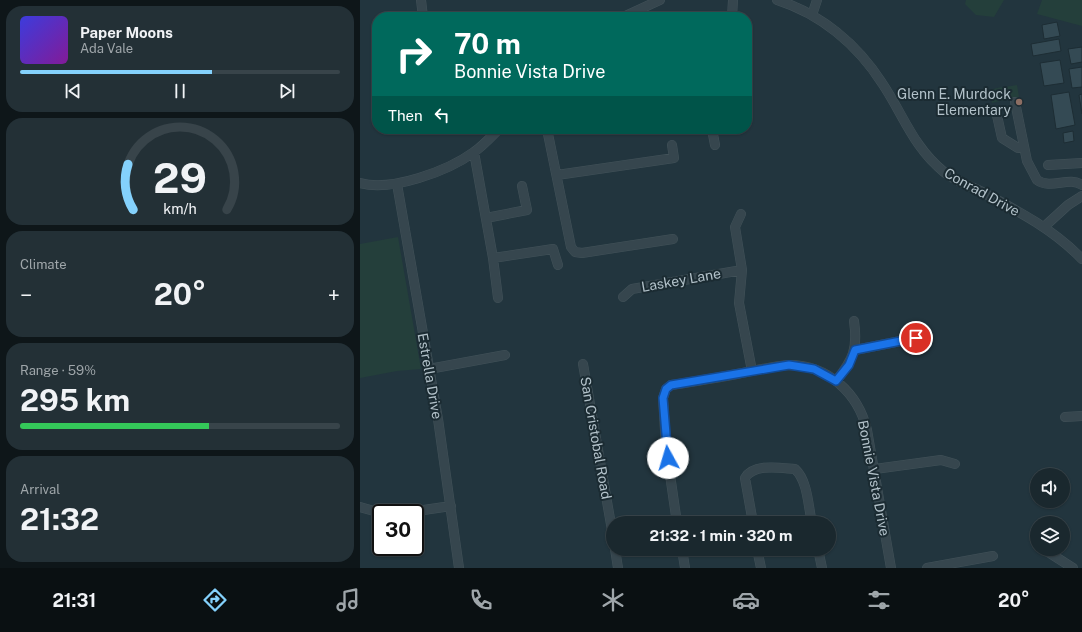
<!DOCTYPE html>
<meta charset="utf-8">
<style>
:root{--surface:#1a282e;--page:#233036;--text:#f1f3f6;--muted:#9fa6aa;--line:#38444a;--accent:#84d1fc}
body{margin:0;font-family:"Public Sans",sans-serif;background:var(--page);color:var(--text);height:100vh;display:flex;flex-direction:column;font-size:15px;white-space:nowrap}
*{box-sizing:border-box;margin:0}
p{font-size:13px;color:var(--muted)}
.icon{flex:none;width:22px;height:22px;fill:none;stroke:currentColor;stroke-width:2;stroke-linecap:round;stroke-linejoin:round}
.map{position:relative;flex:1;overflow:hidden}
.panel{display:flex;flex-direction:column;gap:6px;padding:6px;background:#0e1619;width:360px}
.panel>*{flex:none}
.hud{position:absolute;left:12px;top:12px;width:380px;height:122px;border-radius:16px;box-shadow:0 1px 3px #0004,0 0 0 1px var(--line);background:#00695c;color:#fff;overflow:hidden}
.tools{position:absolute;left:670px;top:468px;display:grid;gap:8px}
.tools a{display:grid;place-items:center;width:40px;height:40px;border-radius:50%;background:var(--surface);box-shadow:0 1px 3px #0004,0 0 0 1px var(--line);font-size:20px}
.speed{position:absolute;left:12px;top:504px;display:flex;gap:8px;font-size:20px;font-weight:700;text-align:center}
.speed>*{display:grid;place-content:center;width:52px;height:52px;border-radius:50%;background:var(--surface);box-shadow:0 1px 3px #0004,0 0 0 1px var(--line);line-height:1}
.speed .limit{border:2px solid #111;border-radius:6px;background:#fff;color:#111}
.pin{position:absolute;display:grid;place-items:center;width:34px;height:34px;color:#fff;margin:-17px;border:2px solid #fff;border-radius:50%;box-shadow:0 1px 4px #0007}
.me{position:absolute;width:44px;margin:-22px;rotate:354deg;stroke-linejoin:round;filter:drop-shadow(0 0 3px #0008)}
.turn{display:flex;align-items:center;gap:14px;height:84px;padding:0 16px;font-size:18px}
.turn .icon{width:52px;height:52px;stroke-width:2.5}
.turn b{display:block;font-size:28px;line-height:34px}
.then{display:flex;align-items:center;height:38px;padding:0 16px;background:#0003;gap:8px;font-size:15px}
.big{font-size:30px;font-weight:700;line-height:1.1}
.panel .card{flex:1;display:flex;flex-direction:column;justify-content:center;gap:6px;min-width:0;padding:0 14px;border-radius:16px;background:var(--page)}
.panel .dial{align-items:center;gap:0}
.dial svg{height:104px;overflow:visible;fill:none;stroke:var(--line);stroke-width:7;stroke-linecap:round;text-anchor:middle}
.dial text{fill:var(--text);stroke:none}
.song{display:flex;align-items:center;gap:12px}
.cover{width:48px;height:48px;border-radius:6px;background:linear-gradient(135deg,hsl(240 70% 55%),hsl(290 70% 35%))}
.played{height:4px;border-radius:2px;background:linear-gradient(90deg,var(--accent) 60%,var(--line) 60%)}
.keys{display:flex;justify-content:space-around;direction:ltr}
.heat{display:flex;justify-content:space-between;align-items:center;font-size:22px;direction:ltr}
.charge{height:6px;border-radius:3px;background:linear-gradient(90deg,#34c759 59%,var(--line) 0)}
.trip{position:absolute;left:246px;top:516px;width:230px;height:40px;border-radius:20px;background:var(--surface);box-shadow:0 1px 3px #0004,0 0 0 1px var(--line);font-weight:700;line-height:40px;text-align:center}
.tab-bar{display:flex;height:64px;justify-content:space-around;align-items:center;background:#0a1012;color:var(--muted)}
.tab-bar .icon{width:28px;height:28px}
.tab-bar .active{color:var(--accent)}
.tab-bar b{font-size:18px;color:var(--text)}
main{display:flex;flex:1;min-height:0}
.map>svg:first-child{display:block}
.green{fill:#243f3b}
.building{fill:#344a54;stroke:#1d2d34}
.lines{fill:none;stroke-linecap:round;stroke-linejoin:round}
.minor-casing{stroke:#425259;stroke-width:10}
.minor{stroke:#36464e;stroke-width:9}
.route-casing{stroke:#114b97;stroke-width:10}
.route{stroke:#1a73e8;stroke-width:7}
.education-dot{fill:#8d6e63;stroke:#1b2b32;stroke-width:1.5}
.labels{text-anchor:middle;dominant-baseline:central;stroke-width:4;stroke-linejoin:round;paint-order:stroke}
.poi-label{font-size:14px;fill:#b2c1c9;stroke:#1b2b32;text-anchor:end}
.street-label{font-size:14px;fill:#b2c1c9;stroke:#1b2b32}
</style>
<main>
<section class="panel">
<div class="card">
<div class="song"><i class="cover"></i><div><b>Paper Moons</b><p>Ada Vale</p></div></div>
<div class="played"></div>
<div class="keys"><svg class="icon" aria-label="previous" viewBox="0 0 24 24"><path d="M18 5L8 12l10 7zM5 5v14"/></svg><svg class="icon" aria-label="pause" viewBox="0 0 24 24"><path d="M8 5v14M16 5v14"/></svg><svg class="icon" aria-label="next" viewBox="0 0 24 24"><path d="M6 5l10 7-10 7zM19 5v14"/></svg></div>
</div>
<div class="card dial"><svg viewBox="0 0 100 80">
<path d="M14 69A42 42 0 1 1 86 69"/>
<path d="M14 69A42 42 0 0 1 10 34" stroke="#84d1fc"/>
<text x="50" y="56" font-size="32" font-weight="700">29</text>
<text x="50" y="72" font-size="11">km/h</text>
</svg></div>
<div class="card"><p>Climate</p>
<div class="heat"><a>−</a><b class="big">20°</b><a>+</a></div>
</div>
<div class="card"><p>Range · 59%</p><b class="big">295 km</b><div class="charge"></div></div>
<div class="card"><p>Arrival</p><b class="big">21:32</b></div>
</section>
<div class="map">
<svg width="722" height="568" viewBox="0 0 722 568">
<rect width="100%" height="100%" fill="#22353e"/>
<path class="green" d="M606,0h38l-10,17 -18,-2 -11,-11z
M682,0h40v26l-45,-12z
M657,85l2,12 -12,3 -2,-13z
M642,87l2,13 -12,3 -3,-13z
M38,237l23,132 -24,2 -37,7v-134z"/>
<path class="building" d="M697,22l3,14 -16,3 -2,-14z
M699,39l2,12 -28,5 -2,-12z
M722,47v15l-11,2 -3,-15z
M700,60l4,23 -20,3 -4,-23z
M722,67v20l-10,1 -3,-19z
M709,92l6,33 -19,4 -5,-34z
M722,94v20l-3,-19z
M713,131l1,10 -10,2 -1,-10z"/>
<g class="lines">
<g class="minor-casing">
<path id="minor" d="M61,0l2,17
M417,0c44,14 80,44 105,83 21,31 31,64 62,89 11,9 27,14 40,21 36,19 70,37 98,66
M452,15l5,-15
M263,17l37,-17
M372,17l1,-17
M655,102l12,59 10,19c14,10 32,-4 45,5
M636,111l6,27 16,10 6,-1
M187,129l24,118 4,5 7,1 91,-14
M352,129l3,16
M114,152l19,106 5,40
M688,165l34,-2
M197,175l117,-17 -2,-13
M0,183c31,9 88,-12 114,-31 9,-6 17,-15 25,-23
M37,184l41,235 21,149
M381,214l-6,13 7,43 -3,33 13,68
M126,218l41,-8 -5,-24
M685,226l23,-21 14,-9
M133,258l60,-9 5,16
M263,297l9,-8 110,-19
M495,350l61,-12
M223,364l30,172
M69,369l76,-14
M476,381c17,-21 22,-32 18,-60
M705,417l17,-1
M515,469l66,-9 14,4
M0,507l21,6
M43,513l48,-7
M317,523l-11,-76 -3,-49 3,-9 5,-4c22,-3 44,-7 66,-11 17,-3 35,-8 52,-9 39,0 69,28 78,65l24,138
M393,523l-8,-45c9,-15 35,-10 50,-9 13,12 13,37 17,54
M255,549l3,19
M322,549l3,19
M397,549l4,19
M458,549l4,19
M688,552l25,16
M567,568l66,-12"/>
</g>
<use href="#minor" class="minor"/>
</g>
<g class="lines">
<g class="route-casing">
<path id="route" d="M308,458l-5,-60 3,-9 5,-4 118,-20 25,4 22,12 13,-16 6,-15 61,-12"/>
</g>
<use href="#route" class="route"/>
</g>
<circle class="education-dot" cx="659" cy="102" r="4"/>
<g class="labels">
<g class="poi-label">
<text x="651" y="94">Glenn E. Murdock<tspan x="651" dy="16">Elementary</tspan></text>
</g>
<g class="street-label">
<text transform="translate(622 192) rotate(29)">Conrad Drive</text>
<text transform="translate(321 280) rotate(-10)">Laskey Lane</text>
<text transform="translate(70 376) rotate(80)">Estrella Drive</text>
<text transform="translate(236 438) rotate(80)">San Cristobal Road</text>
<text transform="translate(514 478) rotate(79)">Bonnie Vista Drive</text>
</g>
</g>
</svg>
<div class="tools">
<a><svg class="icon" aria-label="sound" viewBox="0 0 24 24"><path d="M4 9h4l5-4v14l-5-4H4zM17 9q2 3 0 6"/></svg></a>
<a><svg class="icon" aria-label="layers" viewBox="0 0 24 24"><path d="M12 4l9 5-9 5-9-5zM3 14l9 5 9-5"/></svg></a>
</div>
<div class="speed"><div class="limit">30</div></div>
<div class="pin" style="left:556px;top:338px;background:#d93025"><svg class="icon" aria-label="arrive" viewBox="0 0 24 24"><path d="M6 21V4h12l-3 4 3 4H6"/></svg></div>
<svg class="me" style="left:308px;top:458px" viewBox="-20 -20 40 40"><circle r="19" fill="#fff"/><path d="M0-13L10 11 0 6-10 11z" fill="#1a73e8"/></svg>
<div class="trip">21:32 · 1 min · 320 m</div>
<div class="hud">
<div class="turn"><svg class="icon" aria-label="right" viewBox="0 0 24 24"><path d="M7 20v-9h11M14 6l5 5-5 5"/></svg><div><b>70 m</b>Bonnie Vista Drive</div></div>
<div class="then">Then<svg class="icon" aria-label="left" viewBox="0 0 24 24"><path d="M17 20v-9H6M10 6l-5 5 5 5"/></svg></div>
</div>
</div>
</main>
<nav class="tab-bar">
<b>21:31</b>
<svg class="icon active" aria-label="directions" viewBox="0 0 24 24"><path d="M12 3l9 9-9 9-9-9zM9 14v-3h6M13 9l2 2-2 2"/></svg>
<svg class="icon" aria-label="music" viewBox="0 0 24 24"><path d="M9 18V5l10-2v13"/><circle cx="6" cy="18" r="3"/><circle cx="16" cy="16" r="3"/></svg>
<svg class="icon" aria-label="phone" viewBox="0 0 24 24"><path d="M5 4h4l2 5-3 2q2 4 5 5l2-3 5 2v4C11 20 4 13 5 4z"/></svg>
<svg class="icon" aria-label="climate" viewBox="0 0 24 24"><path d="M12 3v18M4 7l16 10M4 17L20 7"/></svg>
<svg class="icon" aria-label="car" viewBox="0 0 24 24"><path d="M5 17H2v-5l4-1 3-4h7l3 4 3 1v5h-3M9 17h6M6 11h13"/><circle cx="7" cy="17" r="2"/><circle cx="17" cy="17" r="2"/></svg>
<svg class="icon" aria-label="filters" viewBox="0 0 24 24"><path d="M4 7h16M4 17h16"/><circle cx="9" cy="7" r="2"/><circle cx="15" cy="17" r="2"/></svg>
<b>20°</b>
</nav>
